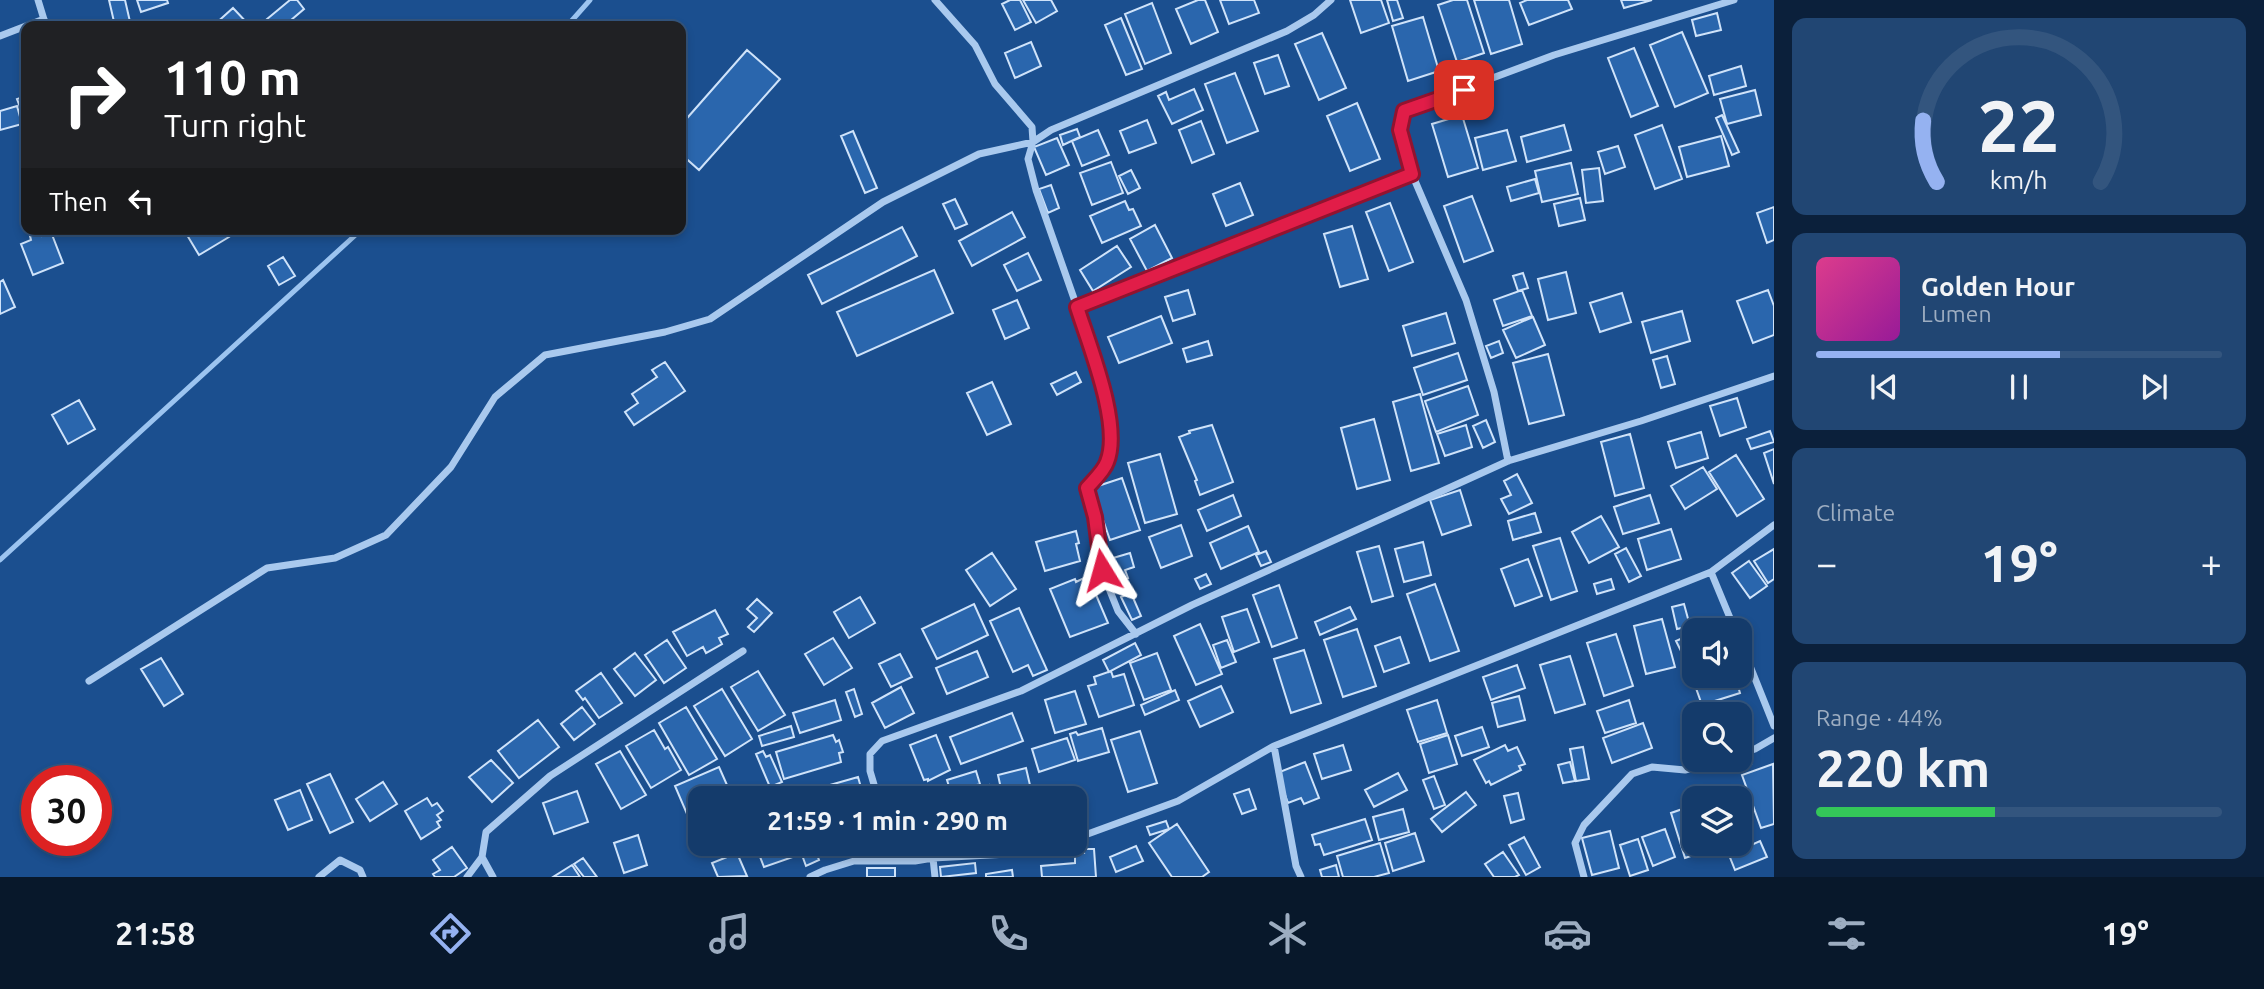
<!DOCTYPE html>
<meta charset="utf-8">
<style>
:root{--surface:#143b6b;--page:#214673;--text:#f1f3f6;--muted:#9dadc1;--line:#33557e;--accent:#95b2f1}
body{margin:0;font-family:Ubuntu,sans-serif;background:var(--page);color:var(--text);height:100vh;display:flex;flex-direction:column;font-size:26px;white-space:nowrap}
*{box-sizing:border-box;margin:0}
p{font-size:23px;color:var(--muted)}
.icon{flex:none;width:38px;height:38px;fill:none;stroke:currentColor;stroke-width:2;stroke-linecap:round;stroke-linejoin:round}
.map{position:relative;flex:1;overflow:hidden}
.drawer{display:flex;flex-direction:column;gap:18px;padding:18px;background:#0b203b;width:490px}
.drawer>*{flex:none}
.guide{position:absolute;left:21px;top:21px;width:665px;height:214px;border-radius:14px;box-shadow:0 4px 10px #0003,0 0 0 2px var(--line);background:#202124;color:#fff;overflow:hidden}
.tools{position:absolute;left:1682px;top:618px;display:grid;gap:14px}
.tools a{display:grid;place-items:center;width:70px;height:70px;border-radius:14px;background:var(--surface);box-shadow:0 4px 10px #0003,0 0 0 2px var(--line);font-size:35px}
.speed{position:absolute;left:21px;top:765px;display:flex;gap:14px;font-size:35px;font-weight:700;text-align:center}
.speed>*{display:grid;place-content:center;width:91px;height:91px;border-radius:50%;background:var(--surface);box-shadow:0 4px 10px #0003,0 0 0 2px var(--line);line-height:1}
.speed .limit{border:10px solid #d22;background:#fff;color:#111}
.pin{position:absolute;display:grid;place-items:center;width:60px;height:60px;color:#fff;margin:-30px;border-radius:14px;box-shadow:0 4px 10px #0006}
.me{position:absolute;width:77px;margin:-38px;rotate:352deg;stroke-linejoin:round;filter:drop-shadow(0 0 5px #0008)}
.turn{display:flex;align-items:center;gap:24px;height:147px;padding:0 28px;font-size:32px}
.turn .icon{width:91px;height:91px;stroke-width:2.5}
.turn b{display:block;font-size:49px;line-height:60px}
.then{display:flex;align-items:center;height:66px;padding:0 28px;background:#0003;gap:14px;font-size:26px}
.big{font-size:52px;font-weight:700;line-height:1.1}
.drawer .widget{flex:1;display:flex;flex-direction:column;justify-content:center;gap:10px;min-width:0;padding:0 24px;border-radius:14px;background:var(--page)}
.drawer .dial{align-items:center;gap:0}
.dial svg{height:182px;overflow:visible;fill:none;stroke:var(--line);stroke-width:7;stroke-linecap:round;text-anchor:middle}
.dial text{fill:var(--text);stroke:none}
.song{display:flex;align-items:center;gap:21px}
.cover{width:84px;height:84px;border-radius:10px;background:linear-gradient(135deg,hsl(330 70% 55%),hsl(300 70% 35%))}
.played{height:7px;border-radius:4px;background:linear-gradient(90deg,var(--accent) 60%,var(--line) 60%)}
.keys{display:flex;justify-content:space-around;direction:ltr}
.heat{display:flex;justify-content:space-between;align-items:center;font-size:38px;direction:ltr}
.charge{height:10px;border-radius:5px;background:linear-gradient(90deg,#34c759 44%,var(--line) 0)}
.trip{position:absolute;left:688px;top:786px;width:399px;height:70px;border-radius:14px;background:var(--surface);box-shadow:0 4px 10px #0003,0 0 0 2px var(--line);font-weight:700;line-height:70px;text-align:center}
.menu{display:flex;height:112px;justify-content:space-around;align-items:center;background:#08182b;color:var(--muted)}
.menu .icon{width:49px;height:49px}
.menu .current{color:var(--accent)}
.menu b{font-size:32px;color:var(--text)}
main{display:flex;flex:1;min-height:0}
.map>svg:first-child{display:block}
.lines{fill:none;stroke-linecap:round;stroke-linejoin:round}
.stream{stroke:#9cc4f0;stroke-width:5}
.building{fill:#2a66ad;stroke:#cfe3fa;stroke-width:2}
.minor{stroke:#a9c9ee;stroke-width:7}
.route-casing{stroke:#92132f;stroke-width:18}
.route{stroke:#e11d48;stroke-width:12}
</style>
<main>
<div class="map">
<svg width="1774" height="877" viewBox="0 0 1774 877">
<rect width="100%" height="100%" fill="#1b4f8f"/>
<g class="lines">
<path class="stream" d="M567,26l23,-26
M0,560l362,-331"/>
</g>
<path class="building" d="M109,0h16l6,26h-16z
M137,0h30l1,3 -27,9z
M290,0h7l7,9 -20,17h-21l-2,-2z
M1010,0h10l11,22 -16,8 -13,-26z
M1023,0h28l6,11 -21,12z
M1198,0h7l13,32 -27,12 -15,-35z
M1220,0h34l5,13 -30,11z
M1350,0h31l8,23 -28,10z
M1387,0h10l6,18 -10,3z
M1453,0h14l17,53 -27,9 -19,-57z
M1474,0h35l13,44 -31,10z
M1527,0h41l4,9 -43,16 -9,-22z
M1621,0h31l-28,8z
M1152,3l19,50 -26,11 -20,-50z
M233,8l17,18h-35l-1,-1z
M1717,13l4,17 -25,6 -4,-16z
M1423,17l16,54 -31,10 -16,-55z
M1121,18l21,51 -16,6 -21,-50z
M1682,32l26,61 -33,14 -25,-62z
M1322,33l24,55 -27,12 -24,-56z
M1031,42l10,24 -26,12 -10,-25z
M1634,48l24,58 -27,11 -23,-59z
M747,50l33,29 -81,91 -18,-16v-29z
M1278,55l11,31 -24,8 -11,-31z
M1741,66l5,20 -32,9 -5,-19z
M1235,73l23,58 -31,12 -22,-59z
M1194,89l9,21 -31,14 -14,-28 8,-4 3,8z
M1755,90l6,25 -34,9 -7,-25z
M26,96v27l-9,-24z
M1357,103l23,56 -30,12 -23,-55z
M17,106l5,18 -22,6v-19z
M1462,115l16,53 -30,9 -16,-53z
M1722,115l17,37 -7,3 -16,-37z
M1147,120l9,23 -27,10 -9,-22z
M1201,121l13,33 -22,9 -13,-33z
M1564,125l7,25 -44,12 -6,-25z
M1662,125l20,54 -27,10 -20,-54z
M1077,129l3,8 -17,8 -3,-10z
M1098,130l11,25 -27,11 -10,-25z
M1507,130l9,31 -33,9 -8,-32z
M853,131l24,57 -12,5 -24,-57z
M1721,136l8,30 -42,11 -8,-30z
M1057,138l12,27 -23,10 -12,-28z
M1618,146l7,21 -20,7 -7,-22z
M1111,162l12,31 -31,12 -12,-32z
M1571,163l7,31 -36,8 -7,-31z
M1599,168l4,33 -17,2 -4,-33z
M1131,170l9,18 -12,6 -9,-18z
M1535,179l4,14 -28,8 -4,-14z
M1240,183l13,32 -27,11 -13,-32z
M1051,185l8,23 -11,5 -9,-24z
M1472,196l21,55 -29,11 -20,-56z
M1580,198l5,22 -26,6 -5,-22z
M955,199l12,25 -12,5 -12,-25z
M1125,201l4,9 4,-1 8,17 -39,17 -12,-27z
M1390,203l23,59 -24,9 -23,-59z
M1774,207v33l-7,3 -10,-30z
M1012,212l13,25 -53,29 -13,-25z
M1155,225l17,33 -25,13 -17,-32z
M1352,226l16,53 -28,8 -16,-53z
M902,227l15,29 -95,48 -14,-29z
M224,229l5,8 -30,18 -15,-25z
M40,232l2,4 9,-4 12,31 -30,12 -12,-31 10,-4 -1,-4z
M1117,246l14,21 -38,24 -13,-21z
M1028,253l13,27 -24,11 -13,-26z
M283,257l12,19 -16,9 -11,-19z
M934,270l19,43 -96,43 -20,-44z
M1566,272l10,41 -28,7 -10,-41z
M1523,273l5,15 -10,3 -5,-15z
M3,280l12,27 -15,7v-32z
M1188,290l7,24 -22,7 -8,-24z
M1522,290l10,26 -29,10 -9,-26z
M1768,290l6,16v29l-21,8 -16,-42z
M1622,293l9,29 -31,10 -10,-29z
M1017,300l12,28 -24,11 -12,-29z
M1682,311l8,30 -39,12 -9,-31z
M1446,313l9,30 -43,13 -9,-30z
M1161,316l11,27 -53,20 -11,-26z
M1533,317l12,28 -29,13 -13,-28z
M1208,341l4,14 -25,7 -4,-13z
M1499,341l4,12 -12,5 -5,-12z
M1458,353l9,27 -44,15 -9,-27z
M1548,354l16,61 -35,9 -16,-61z
M1667,356l8,28 -14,4 -8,-28z
M665,362l20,29 -51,34 -9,-13 13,-9 -6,-9 25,-17 -5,-7z
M1076,372l5,10 -24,13 -6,-11z
M992,382l19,42 -24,11 -20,-42z
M1468,386l10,29 -42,17 -11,-31z
M1420,394l19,69 -28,8 -18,-69z
M1737,398l9,29 -26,9 -10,-30z
M79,400l16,29 -27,15 -16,-29z
M1374,419l16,61 -33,9 -16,-61z
M1486,420l9,22 -12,6 -10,-22z
M1212,425l21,57 -33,13 -5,-14 2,-1 -18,-43 11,-4 -1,-2z
M1466,425l6,22 -27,9 -8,-22z
M1770,431l4,11 -23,7 -4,-10z
M1701,432l7,26 -32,10 -8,-26z
M1630,434l14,54 -29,8 -14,-54z
M1774,449v35l-10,-31z
M1160,454l17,60 -32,9 -17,-60z
M1736,455l28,44 -27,17 -28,-44z
M1703,467l14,22 -32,20 -14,-23z
M1517,474l15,29 -23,11 -8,-15 10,-4 -7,-14z
M1122,478l18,52 -30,10 -18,-52z
M1460,490l11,35 -29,10 -12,-35z
M1233,495l8,21 -34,15 -9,-21z
M1650,495l9,28 -36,11 -9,-27z
M1535,513l6,19 -28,8 -5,-19z
M1601,516l18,31 -30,16 -17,-31z
M1181,525l11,31 -31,12 -12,-31z
M1248,526l11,26 -38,17 -11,-26z
M1671,529l10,30 -34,11 -9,-31z
M1076,531l3,12 -3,1 4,17 -35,10 -9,-29z
M1560,538l17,53 -26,9 -18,-54z
M1423,542l8,33 -27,7 -9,-33z
M1379,546l14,50 -21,6 -15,-50z
M1626,548l15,28 -12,6 -14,-28z
M1774,549v30l-6,4 -14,-22z
M1266,551l5,11 -10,4 -5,-11z
M992,553l24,36 -26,17 -24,-36z
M1130,553l4,14 -9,3 3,8 -18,5 -7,-22z
M1528,559l14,37 -27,10 -14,-37z
M1749,561l18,25 -17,12 -18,-25z
M1206,574l5,10 -11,5 -5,-10z
M1088,576l20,47 -38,14 -20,-48 25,-10 1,3z
M1611,579l3,10 -17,5 -3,-10z
M1435,584l24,67 -29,10 -23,-67z
M1279,585l18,53 -25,9 -19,-52z
M1131,593l10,23 -9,4 -11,-23z
M860,597l15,26 -26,15 -15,-26z
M757,599l15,14 -18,19 -6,-5 9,-9 -10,-9z
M974,604l14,31 -51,24 -15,-30z
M1684,604l6,22 -13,3 -5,-22z
M1350,607l6,12 -36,16 -5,-13z
M1019,608l28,62 -14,6 -5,-11 -15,7 -23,-51z
M1247,609l12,33 -25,10 -12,-35z
M715,610l13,24 -9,4 3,6 -16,9 -3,-6 -16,9 -14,-24z
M1662,619l13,48 -29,7 -12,-48z
M1200,624l22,50 -26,11 -22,-49z
M1357,629l19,57 -33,11 -19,-57z
M1616,634l17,52 -29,10 -17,-53z
M1691,634l3,7v24l-5,2 -13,-26z
M1400,637l9,26 -25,9 -9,-26z
M833,638l19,30 -28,17 -19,-31z
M667,640l19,28 -22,15 -19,-28z
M1227,640l9,22 -15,6 -8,-23z
M1135,643l6,12 -32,17 -6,-12z
M1304,650l17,53 -30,10 -17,-54z
M977,651l11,26 -41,17 -11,-26z
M635,653l21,27 -21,16 -21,-27z
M1157,653l14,37 -27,10 -14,-37z
M900,654l12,23 -21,10 -12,-23z
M1570,656l15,48 -30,9 -15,-48z
M161,658l22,36 -19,12 -23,-37z
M1517,665l8,23 -34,12 -8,-23z
M758,671l27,44 -27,16 -27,-44z
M1111,671l2,6 11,-3 10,31 -35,12 -11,-31 8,-2 -2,-7z
M601,673l21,30 -23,15 -14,-20 -2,2 -7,-9z
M1691,674l44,2 5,17 -38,12z
M1221,686l12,26 -33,15 -12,-26z
M901,687l13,26 -29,15 -13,-25z
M722,689l30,50 -27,17 -31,-50z
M854,689l8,25 -7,3 -9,-25z
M1175,690l4,10 -34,15 -4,-10z
M1075,691l11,33 -31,9 -10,-33z
M1519,696l6,24 -27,7 -6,-24z
M835,700l6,20 -41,13 -7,-20z
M1437,700l10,33 -29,9 -11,-32z
M1629,700l7,23 -31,10 -8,-22z
M582,707l13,17 -21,16 -13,-16z
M686,707l31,52 -28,16 -30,-52z
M1012,713l11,28 -62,23 -11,-27z
M538,720l21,27 -40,31 -21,-27z
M1643,723l9,25 -40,15 -9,-25z
M791,726l3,11 -32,9 -3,-10z
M1482,727l7,20 -27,9 -7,-20z
M1102,728l7,24 -31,9 -8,-27 6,-2 2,3z
M654,730l11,19 3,-2 13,23 -30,18 -25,-42z
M1140,731l17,52 -29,9 -17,-52z
M833,735l3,7 3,-2 4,12 -4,1 2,9 -57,17 -8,-27z
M936,735l14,35 -22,11v-2l-4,1 -14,-35z
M1448,735l9,29 -28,9 -9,-29z
M1067,738l8,22 -36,12 -7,-23z
M1343,745l8,25 -29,9 -8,-25z
M1505,745l3,6 9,-4 8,17 -6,2 2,4 -30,15 -2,-4 -3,2 -12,-23z
M1583,747l6,32 -13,2 -6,-32z
M620,751l26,44 -25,14 -25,-45z
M763,751l3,6 4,-2 12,27 -12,5 -14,-33z
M1747,754l4,10 -15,5 -3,-9h7v-3z
M491,760l22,23 -21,19 -23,-25z
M1305,762l14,36 -15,6 -3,-6 -13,5 -11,-30z
M1570,762l5,19 -12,2 -5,-18z
M1773,764l1,60 -13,4 -19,-53z
M719,767l12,27 -8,4h-23v10l-13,6 -12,-28z
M1026,768l7,30h-30l-5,-23z
M976,771l4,13 -29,9 -4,-13z
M1398,773l9,17 -33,17 -9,-17z
M330,774l23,48 -23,11 -23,-49z
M1434,776l11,29 -11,4 -11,-29z
M858,777l6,21h-31l-3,-13z
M383,782l14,22 -27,17 -14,-22z
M989,785l3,13h-30l-1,-5z
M1728,786l5,12h-31v-1z
M1249,789l7,20 -14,5 -8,-20z
M300,790l12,30 -24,10 -13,-30z
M577,791l11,31 -34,12 -11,-31z
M1466,792l10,13 -34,27 -11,-13z
M1518,793l6,26 -13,4 -7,-27z
M427,798l5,8 5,-3 6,8 -6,4 4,5 -4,2 3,5 -19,12 -16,-28z
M1694,805v39h13l2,6 -24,8 -14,-45z
M1403,809l6,23 -30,8 -6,-23z
M1365,819l7,21 -48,15 -4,-11 -5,1 -3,-10z
M1166,821l3,8 -19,6 -3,-8z
M1177,824l32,48 -7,5h-30l-23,-34z
M1665,829l10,28 -22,9 -11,-29z
M1610,831l9,37 -27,7 -10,-37z
M1415,833l9,28 -31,10 -8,-28z
M638,835l9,30 -23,8 -10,-30z
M1524,837l16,30 -14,8 -17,-30z
M1638,839l10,31 -18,6 -10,-31z
M1760,841l7,16 -32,13 -6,-15z
M1380,843l9,30 -15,4h-31l-6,-21z
M755,844h33l5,13 -29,10z
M798,844h24l-8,3 5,13 -13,6z
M903,844h16l3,11 -14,5z
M1136,846l7,15 -27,11 -6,-15z
M452,847l15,21 -13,9h-19l-2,-3 7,-4 -7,-10z
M1083,849h11l2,28h-54l-1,-11 34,-3v-9l9,-1z
M1503,852l16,23 -4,2h-21l-9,-13z
M737,853l10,23 -29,1 -6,-14z
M583,858l14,19h-13l-10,-13z
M975,863l1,10 -35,4 -1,-10z
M572,865l8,12h-27z
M1336,865l3,12h-17l-2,-7z
M867,868h28v9h-28z
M1012,870l1,7h-27v-3z"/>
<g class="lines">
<path class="minor" d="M38,0l8,26
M935,0l40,45 20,39 37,43 1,15 -5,17 8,31 41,117 30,94 4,41 -4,22 -20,24 8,29 7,54 16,40 18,23
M0,36l44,-17
M1077,307l335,-133
M1508,461l-14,-69 -28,-92 -54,-126 -12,-44 4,-19 150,-56 180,-55
M1711,572l24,58
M1740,641l34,85
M89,681l178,-113 68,-10 51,-23 65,-68 44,-70 50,-42 120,-23 45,-13 173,-117 96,-48 54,-12 18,-12 236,-99 27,-16 17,-15
M1274,746l22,120 5,11
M1740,754l15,-5 19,-11
M878,798l-8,-27v-17l12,-13 139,-50 171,-86 316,-144 133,-40 133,-45
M1074,839l104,-38 96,-55 437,-174 63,-47
M933,858l2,19
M879,861l3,-17
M319,877l21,-17 20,10 3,7
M467,877l15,-20
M493,877l-11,-20 4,-25 64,-56 193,-125
M810,877l15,-7 29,-9h61l18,-3 92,-5 34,-9
M1584,877l-9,-34 9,-18 48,-51 20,-7 33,3 38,-10"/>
</g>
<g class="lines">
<g class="route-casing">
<path id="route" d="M1102,570l-7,-53 -8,-29c6,-7 17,-17 20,-26 15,-37 -18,-117 -30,-155l335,-133 -12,-44 4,-19 60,-21"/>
</g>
<use href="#route" class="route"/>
</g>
</svg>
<div class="tools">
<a><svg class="icon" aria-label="sound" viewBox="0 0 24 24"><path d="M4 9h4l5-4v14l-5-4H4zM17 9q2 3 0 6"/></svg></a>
<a><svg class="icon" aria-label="search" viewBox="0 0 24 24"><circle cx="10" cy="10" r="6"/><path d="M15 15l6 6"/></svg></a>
<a><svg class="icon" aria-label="layers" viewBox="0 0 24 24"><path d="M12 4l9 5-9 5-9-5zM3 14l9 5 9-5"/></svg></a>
</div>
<div class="speed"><div class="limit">30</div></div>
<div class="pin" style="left:1464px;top:90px;background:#d93025"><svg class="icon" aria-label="arrive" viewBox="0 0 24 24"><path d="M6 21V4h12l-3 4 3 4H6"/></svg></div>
<svg class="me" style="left:1102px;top:570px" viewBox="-20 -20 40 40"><path d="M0-17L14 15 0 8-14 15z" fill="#e11d48" stroke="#fff" stroke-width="4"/></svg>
<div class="trip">21:59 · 1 min · 290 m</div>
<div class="guide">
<div class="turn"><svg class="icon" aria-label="right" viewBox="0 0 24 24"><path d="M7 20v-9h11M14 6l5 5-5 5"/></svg><div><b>110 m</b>Turn right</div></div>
<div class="then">Then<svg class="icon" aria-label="left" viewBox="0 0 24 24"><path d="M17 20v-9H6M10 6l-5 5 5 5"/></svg></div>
</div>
</div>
<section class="drawer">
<div class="widget dial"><svg viewBox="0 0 100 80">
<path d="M14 69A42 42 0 1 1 86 69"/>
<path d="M14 69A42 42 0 0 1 8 42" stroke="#95b2f1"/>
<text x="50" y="56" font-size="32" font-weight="700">22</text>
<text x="50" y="72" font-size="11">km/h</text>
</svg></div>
<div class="widget">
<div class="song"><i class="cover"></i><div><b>Golden Hour</b><p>Lumen</p></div></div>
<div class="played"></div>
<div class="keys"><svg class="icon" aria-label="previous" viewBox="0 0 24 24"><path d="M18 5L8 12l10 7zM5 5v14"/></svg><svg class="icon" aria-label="pause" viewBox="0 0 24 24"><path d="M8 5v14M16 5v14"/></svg><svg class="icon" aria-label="next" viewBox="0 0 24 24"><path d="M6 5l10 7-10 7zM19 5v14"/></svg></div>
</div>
<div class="widget"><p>Climate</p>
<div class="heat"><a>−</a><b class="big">19°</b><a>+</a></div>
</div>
<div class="widget"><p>Range · 44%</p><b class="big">220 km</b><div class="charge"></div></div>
</section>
</main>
<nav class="menu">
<b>21:58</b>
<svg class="icon current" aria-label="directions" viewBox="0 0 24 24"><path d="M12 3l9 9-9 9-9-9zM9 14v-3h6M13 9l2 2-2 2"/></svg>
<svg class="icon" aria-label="music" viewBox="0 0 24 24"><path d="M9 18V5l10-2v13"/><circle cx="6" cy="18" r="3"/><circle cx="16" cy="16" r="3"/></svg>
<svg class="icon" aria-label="phone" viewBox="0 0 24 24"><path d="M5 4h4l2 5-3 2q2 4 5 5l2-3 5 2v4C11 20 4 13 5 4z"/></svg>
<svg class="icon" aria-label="climate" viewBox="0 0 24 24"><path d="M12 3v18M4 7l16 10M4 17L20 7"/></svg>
<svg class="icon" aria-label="car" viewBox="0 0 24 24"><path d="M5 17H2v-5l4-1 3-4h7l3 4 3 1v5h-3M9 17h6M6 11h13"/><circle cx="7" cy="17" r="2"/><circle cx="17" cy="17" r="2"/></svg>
<svg class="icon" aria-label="filters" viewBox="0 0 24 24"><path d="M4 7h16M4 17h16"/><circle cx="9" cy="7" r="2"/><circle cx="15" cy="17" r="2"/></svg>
<b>19°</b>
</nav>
